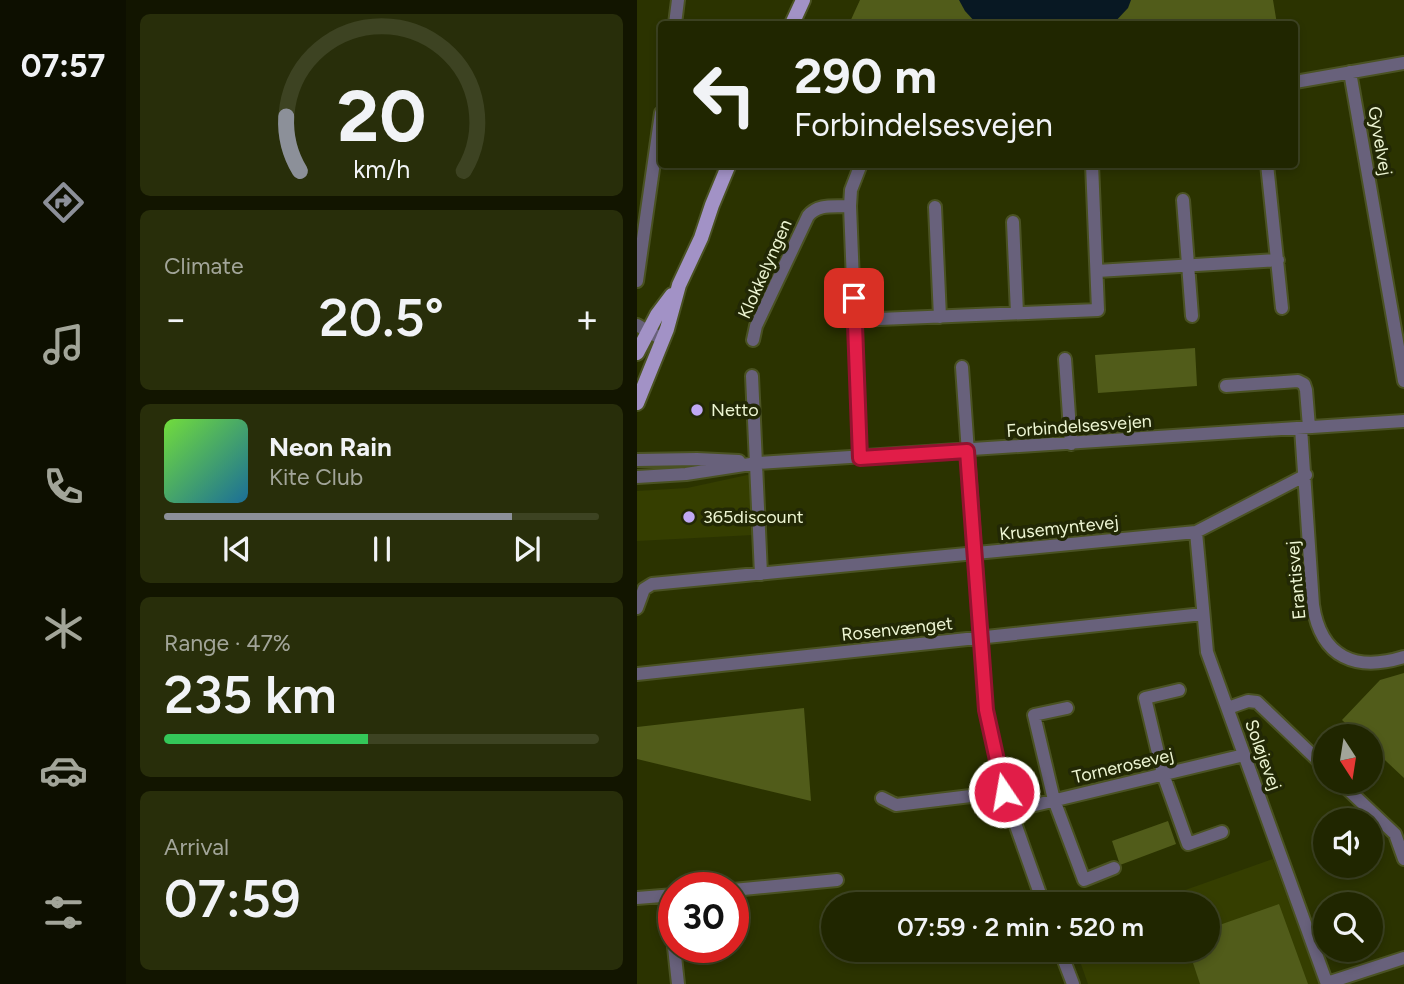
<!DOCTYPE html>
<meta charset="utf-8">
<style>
:root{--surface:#202600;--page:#282e0a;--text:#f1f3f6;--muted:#a2a599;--line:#3d4322;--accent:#8c9099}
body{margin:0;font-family:Figtree,sans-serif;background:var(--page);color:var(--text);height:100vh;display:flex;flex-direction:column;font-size:26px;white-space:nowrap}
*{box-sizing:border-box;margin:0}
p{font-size:23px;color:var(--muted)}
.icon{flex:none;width:38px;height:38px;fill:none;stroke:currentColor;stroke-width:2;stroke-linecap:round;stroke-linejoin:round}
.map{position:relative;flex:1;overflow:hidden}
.side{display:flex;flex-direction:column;gap:14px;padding:14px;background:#121500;width:511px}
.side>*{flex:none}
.hud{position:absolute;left:21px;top:21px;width:640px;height:147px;border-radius:7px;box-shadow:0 4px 10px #0003,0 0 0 2px var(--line);background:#202600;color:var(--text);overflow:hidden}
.needle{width:46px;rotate:168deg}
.fabs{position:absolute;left:676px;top:724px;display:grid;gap:14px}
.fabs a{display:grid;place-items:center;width:70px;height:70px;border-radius:50%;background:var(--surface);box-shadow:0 4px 10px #0003,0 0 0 2px var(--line);font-size:35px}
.speed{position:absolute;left:21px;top:872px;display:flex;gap:14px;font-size:35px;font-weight:700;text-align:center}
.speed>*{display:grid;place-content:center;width:91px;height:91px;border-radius:50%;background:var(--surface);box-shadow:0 4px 10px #0003,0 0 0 2px var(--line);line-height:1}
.speed .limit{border:10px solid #d22;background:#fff;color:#111}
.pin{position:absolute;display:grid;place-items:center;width:60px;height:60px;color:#fff;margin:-30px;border-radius:14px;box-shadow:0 4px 10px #0006}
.me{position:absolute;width:77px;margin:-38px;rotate:348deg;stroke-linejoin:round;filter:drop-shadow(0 0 5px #0008)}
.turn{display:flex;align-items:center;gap:24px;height:147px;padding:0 21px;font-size:32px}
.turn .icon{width:91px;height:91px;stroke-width:2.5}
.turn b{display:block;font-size:49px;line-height:60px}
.big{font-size:52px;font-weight:600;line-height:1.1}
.side .card{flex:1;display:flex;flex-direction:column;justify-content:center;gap:10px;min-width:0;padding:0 24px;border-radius:10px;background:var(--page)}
.side .dial{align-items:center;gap:0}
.dial svg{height:182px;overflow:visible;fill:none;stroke:var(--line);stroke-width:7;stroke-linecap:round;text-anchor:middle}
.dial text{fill:var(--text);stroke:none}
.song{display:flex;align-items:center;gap:21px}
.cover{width:84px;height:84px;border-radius:10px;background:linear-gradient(135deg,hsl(100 70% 55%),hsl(200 70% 35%))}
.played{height:7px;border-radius:4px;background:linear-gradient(90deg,var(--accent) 80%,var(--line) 80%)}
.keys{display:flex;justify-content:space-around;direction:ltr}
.heat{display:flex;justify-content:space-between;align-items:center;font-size:38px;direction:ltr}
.charge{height:10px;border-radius:5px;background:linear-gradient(90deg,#34c759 47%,var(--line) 0)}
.trip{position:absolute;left:184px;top:892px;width:399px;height:70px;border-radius:35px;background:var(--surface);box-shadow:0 4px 10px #0003,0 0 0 2px var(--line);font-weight:600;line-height:70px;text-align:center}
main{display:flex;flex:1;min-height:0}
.tabs{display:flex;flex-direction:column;width:126px;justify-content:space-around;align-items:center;background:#0d0f00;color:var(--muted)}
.tabs .icon{width:49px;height:49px}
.tabs .active{color:var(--accent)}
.tabs b{font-size:32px;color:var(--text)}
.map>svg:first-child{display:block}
.built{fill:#353e00}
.green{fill:#515c1a}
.water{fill:#081823}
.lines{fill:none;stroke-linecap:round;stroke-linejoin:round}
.minor-casing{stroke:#4a5222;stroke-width:16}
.major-casing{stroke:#4a5222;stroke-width:18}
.minor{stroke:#68617b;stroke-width:12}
.major{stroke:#a292c6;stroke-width:14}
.route-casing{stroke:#92132f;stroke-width:18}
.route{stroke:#e11d48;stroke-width:12}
.poi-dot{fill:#c0a8f4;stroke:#222805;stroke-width:2.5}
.labels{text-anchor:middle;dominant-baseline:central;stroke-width:7;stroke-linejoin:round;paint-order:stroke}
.street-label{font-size:18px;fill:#edf5d3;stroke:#222805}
.poi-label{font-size:18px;fill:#edf5d3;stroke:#222805;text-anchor:start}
</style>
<main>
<nav class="tabs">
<b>07:57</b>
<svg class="icon active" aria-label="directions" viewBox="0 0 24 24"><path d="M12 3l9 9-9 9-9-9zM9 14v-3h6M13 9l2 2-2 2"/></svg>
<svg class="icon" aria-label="music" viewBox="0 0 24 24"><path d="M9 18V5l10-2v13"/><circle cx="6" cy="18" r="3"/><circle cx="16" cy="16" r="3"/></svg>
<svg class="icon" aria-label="phone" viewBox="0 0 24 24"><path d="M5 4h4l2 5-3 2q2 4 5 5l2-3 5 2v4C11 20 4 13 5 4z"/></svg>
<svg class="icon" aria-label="climate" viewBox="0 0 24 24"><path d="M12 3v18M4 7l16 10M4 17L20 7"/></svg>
<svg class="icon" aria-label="car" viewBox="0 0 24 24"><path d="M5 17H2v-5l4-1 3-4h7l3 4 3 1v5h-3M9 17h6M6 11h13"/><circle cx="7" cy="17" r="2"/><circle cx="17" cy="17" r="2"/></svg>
<svg class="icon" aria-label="filters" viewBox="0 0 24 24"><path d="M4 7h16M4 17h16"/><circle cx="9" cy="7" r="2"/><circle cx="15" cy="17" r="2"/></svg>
</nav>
<section class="side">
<div class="card dial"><svg viewBox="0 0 100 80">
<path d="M14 69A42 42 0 1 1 86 69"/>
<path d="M14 69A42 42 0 0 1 8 45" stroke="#8c9099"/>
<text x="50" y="56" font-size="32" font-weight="700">20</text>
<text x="50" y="72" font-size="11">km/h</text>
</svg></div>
<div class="card"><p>Climate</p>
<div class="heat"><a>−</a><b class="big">20.5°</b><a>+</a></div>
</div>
<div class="card">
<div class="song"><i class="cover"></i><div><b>Neon Rain</b><p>Kite Club</p></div></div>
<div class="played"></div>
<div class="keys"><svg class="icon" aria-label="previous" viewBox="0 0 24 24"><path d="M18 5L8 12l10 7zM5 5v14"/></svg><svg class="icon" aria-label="pause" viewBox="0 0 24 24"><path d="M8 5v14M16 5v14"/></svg><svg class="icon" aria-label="next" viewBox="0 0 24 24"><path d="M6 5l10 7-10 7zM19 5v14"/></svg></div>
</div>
<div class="card"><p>Range · 47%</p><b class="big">235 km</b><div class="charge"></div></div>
<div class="card"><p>Arrival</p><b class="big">07:59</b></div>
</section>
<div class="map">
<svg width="767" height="984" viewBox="0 0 767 984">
<rect width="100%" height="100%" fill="#2b3300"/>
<path class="built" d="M115,474l1,61 -116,6v-50l50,-3z
M636,859l46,125h-231l-12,-34h131v-45h-64z"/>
<path class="green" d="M223,0h413l4,24h-428z
M558,348l2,38 -99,7 -3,-38z
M767,673v105l-34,-32v-9h-10l-18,-17 38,-40z
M167,708l7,93 -174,-42v-32z
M531,821l8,23 -56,21 -8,-24z
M642,904l29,80h-108l-9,-27 2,-1 -2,-6h16l1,-21z"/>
<path class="water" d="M322,0h172l-3,8 -15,16h-136l-12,-13z"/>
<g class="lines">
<g class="minor-casing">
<path id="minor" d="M38,24l3,-24
M713,72l54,309
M658,82l109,-19
M630,164l15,144
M546,200l9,116
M298,207l5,110
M376,222l4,91
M460,271l181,-11
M0,281l24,-168
M218,320l243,-10 -6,-146
M0,325l25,14
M116,340l3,-14 52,-110c10,-13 27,-9 42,-10
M428,359l6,85
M325,367l24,343 18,82 40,113
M115,376l9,198
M589,386l72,-5 6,3 2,6 3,37
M664,428l12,177c8,53 43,67 91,52
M223,458l-10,-252 1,-16 10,-26
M0,460l60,-1 42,2
M0,477l49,-3 71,-11 647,-42
M559,532l11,120 120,332
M0,608l7,-19 8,-5 544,-52 110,-57
M0,674l566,-60
M542,690l-34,8 18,76 25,70 34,-12
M430,708l-33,7 20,85 30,80 30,-12
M591,708l20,-7 9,1 68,65
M703,782l55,52 9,25
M245,798l14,7 108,-13
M373,811l234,-56
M96,890l104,-10
M32,896l5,46
M0,898l37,-3
M37,947l4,37
M423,950l13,34
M690,983l77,-25"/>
</g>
<g class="major-casing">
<path id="major" d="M155,24l11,-24
M0,353l20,-38 15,-20
M0,403l30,-74 12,-44 22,-47 11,-33 17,-41"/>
</g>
<use href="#minor" class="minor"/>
<use href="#major" class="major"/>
</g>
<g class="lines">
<g class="route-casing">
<path id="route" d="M217,298l6,160 107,-7 19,259 18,82"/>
</g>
<use href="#route" class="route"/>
</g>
<g class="poi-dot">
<circle cx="60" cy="410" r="7"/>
<circle cx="52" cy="517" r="7"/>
</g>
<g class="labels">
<g class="street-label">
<text transform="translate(743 141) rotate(80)">Gyvelvej</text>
<text transform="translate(128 269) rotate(-66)">Klokkelyngen</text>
<text transform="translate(442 426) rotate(-4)">Forbindelsesvejen</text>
<text transform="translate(422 528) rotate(-6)">Krusemyntevej</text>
<text transform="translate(659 580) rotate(-95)">Erantisvej</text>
<text transform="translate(260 629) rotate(-6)">Rosenvænget</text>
<text transform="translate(626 755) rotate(70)">Soløjevej</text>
<text transform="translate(486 766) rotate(-13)">Tornerosevej</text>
</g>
<g class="poi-label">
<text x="74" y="410">Netto</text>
<text x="66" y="517">365discount</text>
</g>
</g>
</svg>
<div class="fabs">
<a><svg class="needle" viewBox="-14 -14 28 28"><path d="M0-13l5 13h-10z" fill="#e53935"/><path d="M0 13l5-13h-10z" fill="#a2a599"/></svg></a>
<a><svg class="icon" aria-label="sound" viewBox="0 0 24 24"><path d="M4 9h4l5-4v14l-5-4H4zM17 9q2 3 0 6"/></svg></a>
<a><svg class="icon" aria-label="search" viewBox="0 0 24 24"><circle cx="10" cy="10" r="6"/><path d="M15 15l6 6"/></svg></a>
</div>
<div class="speed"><div class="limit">30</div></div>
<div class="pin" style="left:217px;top:298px;background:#d93025"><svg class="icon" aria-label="arrive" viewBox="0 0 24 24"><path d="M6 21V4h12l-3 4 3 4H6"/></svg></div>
<svg class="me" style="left:367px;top:792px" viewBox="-20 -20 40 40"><circle r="17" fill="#e11d48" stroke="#fff" stroke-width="3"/><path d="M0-11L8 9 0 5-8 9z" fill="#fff"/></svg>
<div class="trip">07:59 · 2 min · 520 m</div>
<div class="hud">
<div class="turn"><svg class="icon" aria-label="left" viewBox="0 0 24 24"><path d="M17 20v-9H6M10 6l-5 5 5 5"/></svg><div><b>290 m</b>Forbindelsesvejen</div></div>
</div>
</div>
</main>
